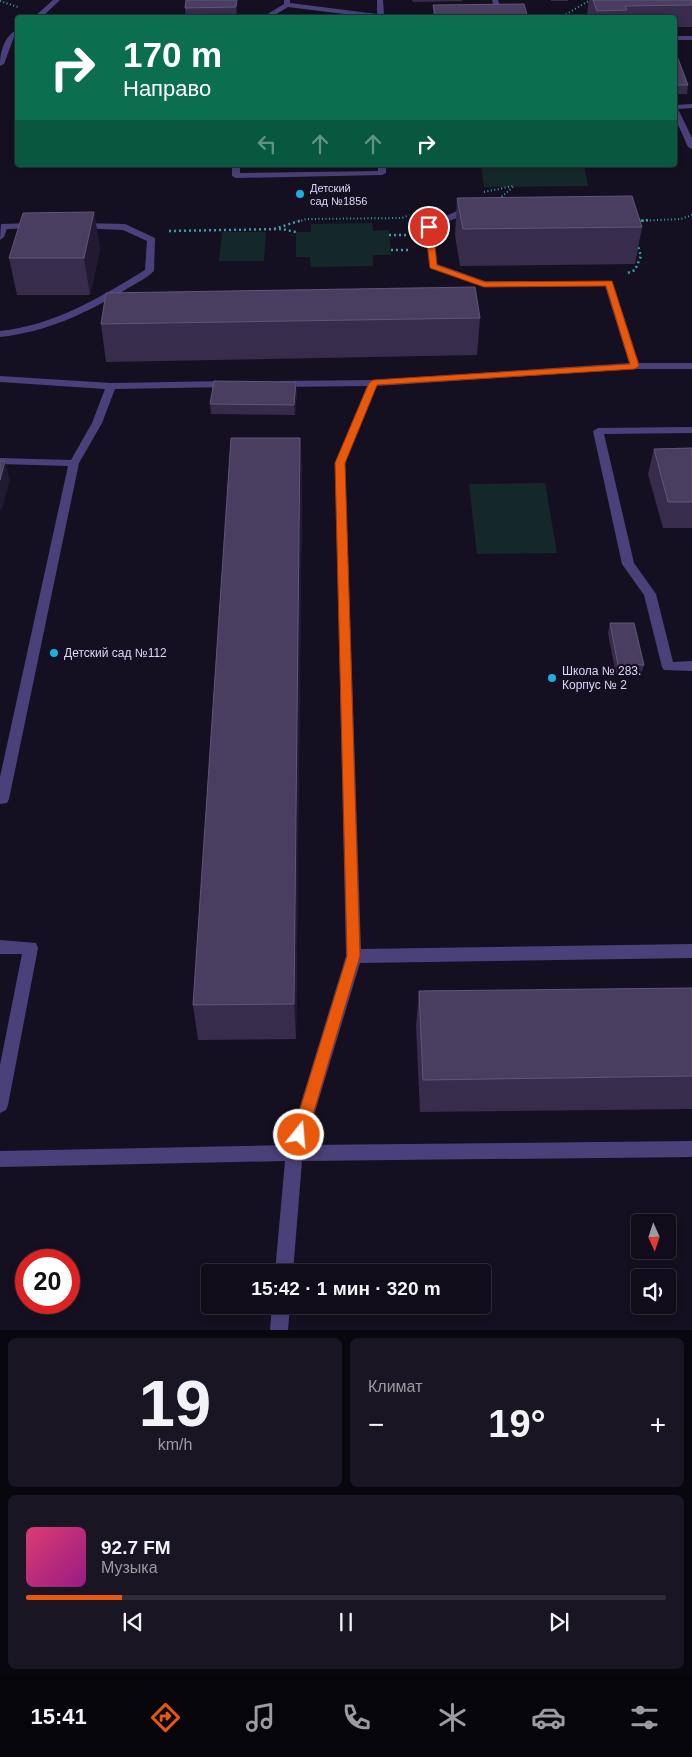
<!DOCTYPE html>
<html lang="ru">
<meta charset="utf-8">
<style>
:root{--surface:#100c19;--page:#191522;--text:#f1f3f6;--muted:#9c9ba2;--line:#302c38;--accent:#ea580c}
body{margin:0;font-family:Arial,sans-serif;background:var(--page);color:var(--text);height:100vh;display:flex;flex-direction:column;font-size:19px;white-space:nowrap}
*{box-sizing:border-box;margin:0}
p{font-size:16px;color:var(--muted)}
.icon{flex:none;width:28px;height:28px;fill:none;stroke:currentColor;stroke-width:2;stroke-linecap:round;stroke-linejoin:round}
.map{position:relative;height:1330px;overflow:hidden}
.side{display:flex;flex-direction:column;gap:8px;padding:8px;background:#09070e;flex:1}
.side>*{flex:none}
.top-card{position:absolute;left:15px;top:15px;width:662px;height:152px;border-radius:5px;box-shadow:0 2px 8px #0003,0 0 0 1px var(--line);background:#0b6e4f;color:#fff;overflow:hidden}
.needle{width:32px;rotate:177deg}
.buttons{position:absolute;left:631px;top:1214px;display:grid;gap:10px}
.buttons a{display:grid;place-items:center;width:45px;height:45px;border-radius:5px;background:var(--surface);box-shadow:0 2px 8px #0003,0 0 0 1px var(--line);font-size:25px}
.speed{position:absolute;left:15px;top:1249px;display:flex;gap:10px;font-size:25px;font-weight:700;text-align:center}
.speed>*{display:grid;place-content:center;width:65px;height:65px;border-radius:50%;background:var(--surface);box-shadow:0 2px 8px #0003,0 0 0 1px var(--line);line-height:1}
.speed .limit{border:8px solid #d22;background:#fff;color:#111}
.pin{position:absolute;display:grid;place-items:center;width:42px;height:42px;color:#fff;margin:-21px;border:2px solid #fff;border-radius:50%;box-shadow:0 1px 5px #0007}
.me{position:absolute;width:55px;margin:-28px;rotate:17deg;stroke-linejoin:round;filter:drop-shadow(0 0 4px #0008)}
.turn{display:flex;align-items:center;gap:18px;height:105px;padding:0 25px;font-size:22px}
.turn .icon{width:65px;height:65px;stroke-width:2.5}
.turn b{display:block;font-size:35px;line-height:42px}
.lanes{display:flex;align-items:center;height:48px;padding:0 25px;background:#0003;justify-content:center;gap:25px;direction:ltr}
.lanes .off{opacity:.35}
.big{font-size:38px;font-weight:600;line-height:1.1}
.side .card{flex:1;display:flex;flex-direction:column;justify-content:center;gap:8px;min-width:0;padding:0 18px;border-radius:8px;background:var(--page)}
.side .dial{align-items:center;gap:0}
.dial b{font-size:65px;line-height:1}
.song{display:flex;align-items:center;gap:15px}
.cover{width:60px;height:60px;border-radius:8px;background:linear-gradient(135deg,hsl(340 70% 55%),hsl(310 70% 35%))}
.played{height:5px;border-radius:2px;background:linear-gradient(90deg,var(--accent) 15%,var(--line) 15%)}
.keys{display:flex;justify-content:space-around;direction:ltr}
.heat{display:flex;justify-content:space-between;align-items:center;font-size:28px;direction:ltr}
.side .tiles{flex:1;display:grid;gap:8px;grid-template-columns:1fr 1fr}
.card:last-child{grid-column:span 2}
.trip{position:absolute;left:201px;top:1264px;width:290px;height:50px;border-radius:5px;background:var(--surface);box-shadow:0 2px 8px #0003,0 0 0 1px var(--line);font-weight:600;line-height:50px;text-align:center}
.menu{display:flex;height:80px;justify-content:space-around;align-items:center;background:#06050a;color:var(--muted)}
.menu .icon{width:35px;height:35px}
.menu .current{color:var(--accent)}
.menu b{font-size:22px;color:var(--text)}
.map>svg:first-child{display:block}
.green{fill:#14282a}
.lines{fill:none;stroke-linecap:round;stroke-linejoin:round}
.path-far1{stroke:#3d9da6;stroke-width:2;stroke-dasharray:1 2.5;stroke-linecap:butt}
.path{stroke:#3d9da6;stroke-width:2.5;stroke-dasharray:2 3;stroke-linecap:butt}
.minor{fill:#4b417a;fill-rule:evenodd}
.wall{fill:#372c4c}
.shaded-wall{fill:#221933}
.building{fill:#493e5f;stroke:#605677}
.route{fill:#ea580c;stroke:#983908}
.poi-dot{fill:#1cb0df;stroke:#151021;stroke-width:2}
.labels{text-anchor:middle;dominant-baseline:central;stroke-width:4.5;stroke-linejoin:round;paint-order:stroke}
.far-poi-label{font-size:11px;fill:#ded5fa;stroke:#151021;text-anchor:start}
.poi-label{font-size:12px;fill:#ded5fa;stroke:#151021;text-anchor:start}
</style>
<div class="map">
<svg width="692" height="1330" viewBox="0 0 692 1330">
<rect width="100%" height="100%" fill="#151021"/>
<path class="green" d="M481,165h103l4,21 -104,1z
M372,223l1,8 16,-1 2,25h-18v11l-62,1 -1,-10h-14v-25h15v-8z
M222,232h44l-2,29h-45z
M545,483l12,70 -80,1 -8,-70z"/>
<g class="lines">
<path class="path-far1" d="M0,1l18,6
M560,18l30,-18
M484,192l29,-6
M499,199l14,-12
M636,221l45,-2 11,-4
M298,222l8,-3 96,-1 7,-3"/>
<path class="path" d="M636,221l15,-1
M274,229l28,-9
M169,231l113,-2 14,3
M389,235h17
M391,250h17
M628,273l7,-3 6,-14 -4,-13"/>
<path class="minor" d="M53,0h7l-19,18h-8z
M284,0h6v3l87,11v-14h6l1,14 17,4h-25l-88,-11 -18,11h-9l23,-14z
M492,0h6l6,18h-9l2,-2z
M18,29v6l-4,2 -10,27 -4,2c0,-14 4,-30 18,-37z
M675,36h17v4h-17z
M692,104v4l-14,1 14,29v11l-4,-2 -13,-29v-13z
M232,165h8v8l138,-2v-6h8v8l-4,2 -146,3 -4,-2z
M473,210l4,3 -1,2 -15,1 -28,12 4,36 48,17h127l27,82h53v6h-57l-258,17 -32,77 16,486 331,-5v14l-332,5 -55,182 387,-4v16l-390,4 -9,111h-18l10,-111 -285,6v-16l288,-6 58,-189 -11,-493 32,-77 -87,1 -5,-3 5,-3 93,-1 256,-17 -24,-77 -121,1 -54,-19 -4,-43 31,-14z
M35,223l3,1v4l-31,1 -3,8 -4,3 1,-16z
M80,223l45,1 30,14 -1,33c-8,8 -20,13 -29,19 -40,24 -79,42 -125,47v-6c55,-6 99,-33 145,-61l2,-29 -24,-11 -46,-2v-4z
M0,376l111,7 119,-2 5,3 -5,3 -115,2 -13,34 -23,40 -70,336 -2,4 -7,1v-27l68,-311 -68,-2v-6l71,2 21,-37 13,-34 -105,-7z
M692,427v6l-88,1 30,129 22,31 17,68 19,-1v10l-28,-1 -2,-3 -18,-72 -22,-31 -29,-133 5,-3z
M0,940l36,3 2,5 -30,157 -2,5 -6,3v-48l22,-111h-22z
M272,1305h18l-2,25h-18z"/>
</g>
<path class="wall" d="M186,0h51v18h-51l-1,-10z
M412,0h50v1l-49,1z
M551,0h17v1h-17z
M589,0h103v27h-17v-9h-86l-2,-4z
M433,5l95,13h-95z
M675,56l13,29 -1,9h-12z
M457,198l185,29 -7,37 -175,2 -5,-31z
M94,212l6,37 -10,46h-73l-8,-37z
M480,318l-3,37 -371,7 -5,-38z
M297,391l-2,24 -84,-1 -1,-10z
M300,438l2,38 -6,563 -98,1 -5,-35z
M692,448v80h-29l-15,-54 6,-25z
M610,623l34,42 -3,10h-25l-8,-42z
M692,988v121l-272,3 -4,-86 3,-35z"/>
<path class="shaded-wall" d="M237,0v18l-1,-11z
M94,212l6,37 -10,46 -6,-37z
M296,382l1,9 -2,24 -1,-10z
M300,438l2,38 -6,563 -2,-35z
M5,461l5,19 -9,32 -1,-3v-29z"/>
<path class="building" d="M186,0h51l-1,7 -51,1z
M593,0h99v5l-67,1 2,4 -30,1z
M524,4l4,14h-92l-3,-13z
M675,56h2l11,29h-13z
M632,196l10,31 -179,2 -6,-31z
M94,212l-10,46h-75l14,-45z
M475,287l5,31 -379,6 5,-31z
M214,381l82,1 -2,23 -84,-1z
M231,438h69l-6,566 -101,1z
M692,448v54h-24l-14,-53z
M0,461h5l-5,19z
M610,623h24l10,42h-26z
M692,988v88l-269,4 -4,-89z"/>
<path class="route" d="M429,225l4,2 4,38 48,17 127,-1 27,85 -4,3 -258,16 -32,78 15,493 -53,179 -2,5 -6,2 -5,-2 -2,-5 55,-179 -12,-493 34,-80 4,-3 257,-16 -24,-78 -122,1 -54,-19 -5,-41z"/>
<g class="poi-dot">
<circle cx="300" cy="194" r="5"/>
<circle cx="54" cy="653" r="5"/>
<circle cx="552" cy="678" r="5"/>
</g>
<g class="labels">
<g class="far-poi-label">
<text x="310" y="188">Детский<tspan x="310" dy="13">сад №1856</tspan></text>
</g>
<g class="poi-label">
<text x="64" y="653">Детский сад №112</text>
<text x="562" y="671">Школа № 283.<tspan x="562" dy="14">Корпус № 2</tspan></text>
</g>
</g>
</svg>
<div class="buttons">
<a><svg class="needle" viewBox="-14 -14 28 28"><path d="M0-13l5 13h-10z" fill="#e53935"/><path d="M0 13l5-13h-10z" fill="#9c9ba2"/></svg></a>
<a><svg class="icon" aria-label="sound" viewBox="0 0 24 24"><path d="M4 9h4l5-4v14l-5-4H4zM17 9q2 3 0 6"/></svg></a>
</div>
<div class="speed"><div class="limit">20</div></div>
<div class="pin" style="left:429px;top:227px;background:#d93025"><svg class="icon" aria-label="arrive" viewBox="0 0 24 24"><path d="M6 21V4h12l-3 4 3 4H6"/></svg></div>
<svg class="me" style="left:299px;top:1135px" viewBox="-20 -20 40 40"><circle r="17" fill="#ea580c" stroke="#fff" stroke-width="3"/><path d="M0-11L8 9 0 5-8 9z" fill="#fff"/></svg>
<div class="trip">15:42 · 1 мин · 320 m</div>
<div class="top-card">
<div class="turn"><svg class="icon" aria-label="right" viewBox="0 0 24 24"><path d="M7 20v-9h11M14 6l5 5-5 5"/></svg><div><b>170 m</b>Направо</div></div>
<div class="lanes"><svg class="icon off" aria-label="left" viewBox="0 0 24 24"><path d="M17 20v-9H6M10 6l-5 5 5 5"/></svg><svg class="icon off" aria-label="ahead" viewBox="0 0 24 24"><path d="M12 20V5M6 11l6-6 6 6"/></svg><svg class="icon off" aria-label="ahead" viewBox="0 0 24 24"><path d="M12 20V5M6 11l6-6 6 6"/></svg><svg class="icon" aria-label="right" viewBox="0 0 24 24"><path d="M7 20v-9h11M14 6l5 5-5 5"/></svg></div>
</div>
</div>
<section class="side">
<div class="tiles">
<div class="card dial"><b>19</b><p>km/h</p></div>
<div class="card"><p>Климат</p>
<div class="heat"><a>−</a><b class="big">19°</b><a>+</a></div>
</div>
<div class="card">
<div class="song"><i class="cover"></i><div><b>92.7 FM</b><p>Музыка</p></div></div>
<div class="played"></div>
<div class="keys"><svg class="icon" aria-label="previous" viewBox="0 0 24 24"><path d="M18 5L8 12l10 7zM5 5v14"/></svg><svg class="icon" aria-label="pause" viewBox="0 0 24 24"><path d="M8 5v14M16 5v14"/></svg><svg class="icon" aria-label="next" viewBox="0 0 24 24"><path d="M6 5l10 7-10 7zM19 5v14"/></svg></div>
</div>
</div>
</section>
<nav class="menu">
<b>15:41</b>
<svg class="icon current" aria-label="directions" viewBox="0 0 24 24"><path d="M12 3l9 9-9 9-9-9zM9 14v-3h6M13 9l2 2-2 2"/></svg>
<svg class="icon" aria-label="music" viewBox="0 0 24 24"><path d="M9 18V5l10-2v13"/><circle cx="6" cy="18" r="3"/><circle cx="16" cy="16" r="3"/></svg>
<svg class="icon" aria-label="phone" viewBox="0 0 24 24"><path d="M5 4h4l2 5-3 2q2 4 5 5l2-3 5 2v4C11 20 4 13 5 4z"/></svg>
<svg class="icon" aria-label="climate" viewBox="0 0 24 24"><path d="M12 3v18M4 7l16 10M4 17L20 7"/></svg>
<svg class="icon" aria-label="car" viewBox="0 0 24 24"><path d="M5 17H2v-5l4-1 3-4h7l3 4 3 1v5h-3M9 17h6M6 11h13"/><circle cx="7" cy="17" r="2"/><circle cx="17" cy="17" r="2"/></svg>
<svg class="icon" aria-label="filters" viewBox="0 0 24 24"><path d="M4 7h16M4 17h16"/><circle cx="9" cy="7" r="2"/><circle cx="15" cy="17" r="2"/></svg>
</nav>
